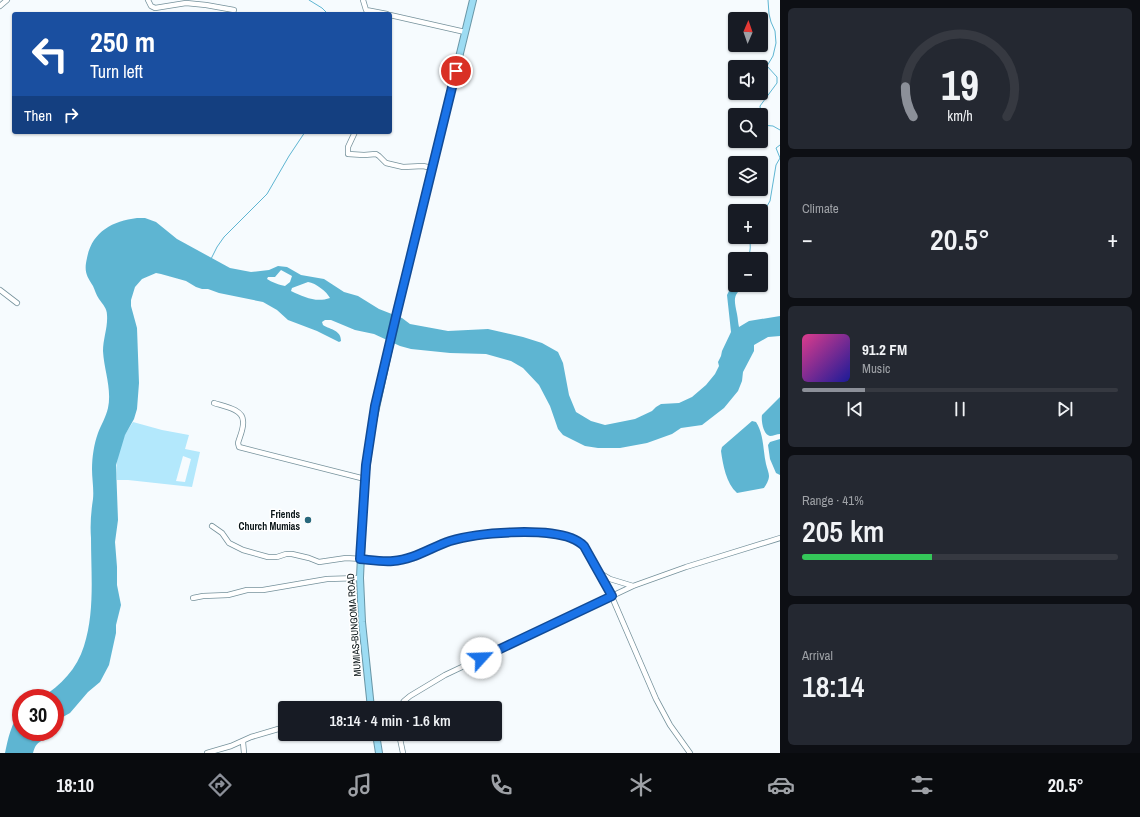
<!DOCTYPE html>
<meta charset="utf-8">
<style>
:root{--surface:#171b24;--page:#242831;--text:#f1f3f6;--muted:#9ea1a6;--line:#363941;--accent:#8c9099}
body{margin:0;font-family:"Archivo Narrow",sans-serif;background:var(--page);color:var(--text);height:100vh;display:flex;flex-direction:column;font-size:15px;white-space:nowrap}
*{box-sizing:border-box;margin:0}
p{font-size:13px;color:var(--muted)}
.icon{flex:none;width:22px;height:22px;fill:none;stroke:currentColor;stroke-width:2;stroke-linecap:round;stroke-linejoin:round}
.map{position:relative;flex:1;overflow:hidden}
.sheet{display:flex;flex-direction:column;gap:8px;padding:8px;background:#0d0f14;width:360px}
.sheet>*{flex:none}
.banner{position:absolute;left:12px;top:12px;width:380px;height:122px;border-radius:4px;box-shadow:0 1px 3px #0004;background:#1a4fa0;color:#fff;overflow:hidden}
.needle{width:26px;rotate:2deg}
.tools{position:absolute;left:728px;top:12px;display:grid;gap:8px}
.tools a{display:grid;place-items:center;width:40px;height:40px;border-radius:4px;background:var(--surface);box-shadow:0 1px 3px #0004;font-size:20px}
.speed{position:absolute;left:12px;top:689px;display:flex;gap:8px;font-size:20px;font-weight:700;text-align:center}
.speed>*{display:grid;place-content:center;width:52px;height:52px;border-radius:50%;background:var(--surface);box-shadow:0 1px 3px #0004;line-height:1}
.speed .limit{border:6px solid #d22;background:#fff;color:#111}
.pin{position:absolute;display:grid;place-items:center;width:34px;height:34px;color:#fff;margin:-17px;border:2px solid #fff;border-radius:50%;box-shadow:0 1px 4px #0007}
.me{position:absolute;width:44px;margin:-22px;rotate:65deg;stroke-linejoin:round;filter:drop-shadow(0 0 3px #0008)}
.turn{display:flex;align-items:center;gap:14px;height:84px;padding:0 12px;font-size:18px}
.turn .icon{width:52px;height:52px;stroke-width:2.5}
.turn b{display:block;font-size:28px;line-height:34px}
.then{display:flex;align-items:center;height:38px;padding:0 12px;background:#0003;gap:8px;font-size:15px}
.big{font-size:30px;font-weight:600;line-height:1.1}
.sheet .tile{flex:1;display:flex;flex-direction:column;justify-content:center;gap:6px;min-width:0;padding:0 14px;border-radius:6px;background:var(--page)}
.sheet .dial{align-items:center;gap:0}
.dial svg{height:104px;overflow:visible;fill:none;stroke:var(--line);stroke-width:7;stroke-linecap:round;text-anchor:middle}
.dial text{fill:var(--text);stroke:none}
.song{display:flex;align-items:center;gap:12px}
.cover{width:48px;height:48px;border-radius:6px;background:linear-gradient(135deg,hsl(330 70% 55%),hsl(240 70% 35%))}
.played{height:4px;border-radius:2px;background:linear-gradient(90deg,var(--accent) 20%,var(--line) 20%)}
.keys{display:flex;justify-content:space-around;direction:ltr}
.heat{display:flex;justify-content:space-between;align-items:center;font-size:22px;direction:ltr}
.charge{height:6px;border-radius:3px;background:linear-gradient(90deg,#34c759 41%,var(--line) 0)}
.trip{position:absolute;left:278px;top:701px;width:224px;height:40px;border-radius:4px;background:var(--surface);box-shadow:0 1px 3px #0004;font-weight:600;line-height:40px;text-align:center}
.dock{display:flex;height:64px;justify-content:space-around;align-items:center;background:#090b0e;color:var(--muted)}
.dock .icon{width:28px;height:28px}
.dock .selected{color:var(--accent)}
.dock b{font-size:18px;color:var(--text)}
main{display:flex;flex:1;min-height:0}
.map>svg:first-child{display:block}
.green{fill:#b3e8fc;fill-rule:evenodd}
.water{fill:#5eb5d2;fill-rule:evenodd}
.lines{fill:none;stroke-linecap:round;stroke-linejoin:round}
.stream{stroke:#5eb5d2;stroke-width:1}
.minor-casing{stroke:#75919b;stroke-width:6}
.highway-casing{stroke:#6996a6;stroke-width:8}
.minor{stroke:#fff;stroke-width:4.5}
.highway{stroke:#9ddcf3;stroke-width:6}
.route-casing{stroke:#114b97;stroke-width:10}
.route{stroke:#1a73e8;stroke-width:7}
.poi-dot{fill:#28687d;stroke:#fff;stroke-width:1.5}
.labels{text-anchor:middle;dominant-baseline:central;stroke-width:3;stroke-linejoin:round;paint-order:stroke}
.poi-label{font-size:10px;font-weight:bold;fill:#081316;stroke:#fff;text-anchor:end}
.street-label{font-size:10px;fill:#081316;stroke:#fff}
</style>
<main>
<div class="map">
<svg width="780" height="753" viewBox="0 0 780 753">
<rect width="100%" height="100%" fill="#f6fbfe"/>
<path class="green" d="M133,422l29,8 27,5 -4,14 15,3 -8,35 -64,-7h-11c-2,-14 1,-31 7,-44 3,-5 6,-9 9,-14zM183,456l8,3 -6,23 -9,-1z"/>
<path class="water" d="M137,218h8l11,4 21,17 53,29 21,4 18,-2 9,-4 9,1 14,8 23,4 20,13 14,4 21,13 23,9 8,6 38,7 40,-2 35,8 19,6 16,9 5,11 6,32 7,17 15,9 14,4 30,-6 17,-8 4,-4 5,-3 18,-1 13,-6 14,-12 9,-11 4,-8 -1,-4 3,-6 1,-5 9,-19 -4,-37 2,-4 7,-6h11c-15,9 -13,14 -10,29 1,5 1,9 2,13l10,-6 31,-5v20l-12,1 -14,8v6l-11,21 -1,9 -4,10 -14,17 -22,17 -21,3 -9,6 -25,9 -27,5h-22l-13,-2 -22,-11 -5,-6 -8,-23 -11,-21 -16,-17 -12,-7 -25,-7 -36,-1 -39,-4 -11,-3 -26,-12 -19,-4 -24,-10h-6l-3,2 1,3c8,5 18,5 18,16l-2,1 -22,-11 -29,-11 -11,-10 -14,-8 -44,-9 -11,-4h-6l-6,-2 -10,-6 -25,-7 -5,-1 -14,6 -7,8 -4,13v6l6,22 2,55 -2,26 -3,10 -9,16 -9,30 2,55 -3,22 2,25v18l4,20 -5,20v8l-7,32 -9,17 -12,10 -18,21 -9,5 -6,5v-25h-14c20,-13 36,-29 43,-52 11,-34 7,-72 7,-108 -1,-13 0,-26 2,-39 1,-10 -1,-20 -1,-30 0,-12 2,-25 6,-36 3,-8 8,-16 10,-25 4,-19 -4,-38 -5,-57 0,-12 5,-24 4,-36 0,-7 -4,-10 -8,-16 -3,-4 -4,-9 -6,-13 -7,-11 -9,-15 -6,-28 5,-26 25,-37 50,-40zM281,270l11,6 -2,6 -5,4c-5,-1 -14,-4 -18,-7l1,-2h7zM308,282c8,1 19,10 22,16 -14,5 -26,-1 -39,-7l1,-3z
M780,397v37c-3,0 -7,2 -10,2 -7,-1 -9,-16 -8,-21z
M752,421l4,1c8,12 7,29 10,42 1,4 3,9 3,12 0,4 -3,9 -5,12l-27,5c-11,-10 -14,-28 -16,-42l1,-4z
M780,439v36l-4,-2 -6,-14 -2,-14 2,-3z
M21,712v20h27l-4,8c-7,2 -9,6 -11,13h-28c3,-14 6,-30 16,-41z"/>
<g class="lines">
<path class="stream" d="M309,0l13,8 6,6
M761,115l-1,-9 17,-23v-6l-10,-11 6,-10 3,-13 -1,-12 -4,-9 -2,-8 -1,-14
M761,125l12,1 7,4
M760,211l7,-5 3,-5 6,-36 4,-7 -4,-10 4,-3
M211,259l6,-12 7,-10 43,-43 22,-38 16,-24
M748,259c2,-7 4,-15 0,-22"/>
<g class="minor-casing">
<path id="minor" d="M148,0l3,6 4,2 31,-5 20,2 28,5
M363,0l3,10 21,4
M0,6l7,-6
M390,15l75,17
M355,132l-7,15v7l16,1 12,-1 3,2 7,7 17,4 20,-1 9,2
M0,290l17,13
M214,403c9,3 29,6 29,18 1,7 -3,15 -5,22l1,4 126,32
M212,526l10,7 7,10 14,7 25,7h9l9,-3h6l17,4 10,4 27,-4 48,3 17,-4 49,-19 36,-4 19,-1 43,2 19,6 7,5 6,10 22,41 44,102 14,26 20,28
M600,573l10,6 23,7
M193,598l10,-2 25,-1 19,-5h16l64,-11 33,-1
M399,708l5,-7 6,-5 35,-21 188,-89 53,-19 94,-29
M399,734l4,19
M243,742l1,11
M207,753l24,-7 20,-9 34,-10"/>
</g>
<g class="highway-casing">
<path id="highway" d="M371,708l-9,-86 -2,-44 4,-91 7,-56 26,-119 76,-312
M376,734l3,19"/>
</g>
<use href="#minor" class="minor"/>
<use href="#highway" class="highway"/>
</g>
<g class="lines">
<g class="route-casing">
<path id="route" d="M456,71l-59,241 -22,94 -9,59 -6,94c11,1 22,3 33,2 20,-1 39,-14 57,-20 29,-9 93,-13 121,-3 5,2 9,4 13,8l28,50 -131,62"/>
</g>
<use href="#route" class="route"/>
</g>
<circle class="poi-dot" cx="308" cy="520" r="4"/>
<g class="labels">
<g class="poi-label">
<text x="300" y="514">Friends<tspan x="300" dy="12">Church Mumias</tspan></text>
</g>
<g class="street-label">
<text transform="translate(354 625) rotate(-94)">MUMIAS-BUNGOMA ROAD</text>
</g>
</g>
</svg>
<div class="tools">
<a><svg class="needle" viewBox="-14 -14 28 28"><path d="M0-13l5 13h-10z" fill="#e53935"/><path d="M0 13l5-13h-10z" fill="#9ea1a6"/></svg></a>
<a><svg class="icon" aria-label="sound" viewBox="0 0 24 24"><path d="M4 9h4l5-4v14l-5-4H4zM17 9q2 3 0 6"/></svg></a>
<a><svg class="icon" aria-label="search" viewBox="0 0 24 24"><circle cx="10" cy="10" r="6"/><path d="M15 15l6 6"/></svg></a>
<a><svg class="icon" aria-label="layers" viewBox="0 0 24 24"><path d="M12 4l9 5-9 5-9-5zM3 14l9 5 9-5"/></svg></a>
<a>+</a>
<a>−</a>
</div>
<div class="speed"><div class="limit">30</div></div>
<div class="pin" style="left:456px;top:71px;background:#d93025"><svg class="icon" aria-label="arrive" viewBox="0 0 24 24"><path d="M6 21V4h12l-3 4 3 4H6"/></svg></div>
<svg class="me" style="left:481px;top:658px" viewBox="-20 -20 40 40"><circle r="19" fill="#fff"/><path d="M0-13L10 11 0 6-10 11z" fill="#1a73e8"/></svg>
<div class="trip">18:14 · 4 min · 1.6 km</div>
<div class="banner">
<div class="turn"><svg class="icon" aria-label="left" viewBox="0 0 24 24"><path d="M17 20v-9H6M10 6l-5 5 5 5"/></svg><div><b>250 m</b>Turn left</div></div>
<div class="then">Then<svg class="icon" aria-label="right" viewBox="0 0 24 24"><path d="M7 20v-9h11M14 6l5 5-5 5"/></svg></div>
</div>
</div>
<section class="sheet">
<div class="tile dial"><svg viewBox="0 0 100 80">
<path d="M14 69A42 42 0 1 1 86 69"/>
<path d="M14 69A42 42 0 0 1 8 46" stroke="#8c9099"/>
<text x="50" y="56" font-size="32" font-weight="700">19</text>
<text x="50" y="72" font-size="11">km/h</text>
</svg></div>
<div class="tile"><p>Climate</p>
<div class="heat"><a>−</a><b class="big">20.5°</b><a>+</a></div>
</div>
<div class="tile">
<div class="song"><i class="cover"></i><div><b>91.2 FM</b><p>Music</p></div></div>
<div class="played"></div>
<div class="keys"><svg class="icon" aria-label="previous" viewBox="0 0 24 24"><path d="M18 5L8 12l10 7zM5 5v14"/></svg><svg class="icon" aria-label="pause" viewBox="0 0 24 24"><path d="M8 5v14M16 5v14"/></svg><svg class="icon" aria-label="next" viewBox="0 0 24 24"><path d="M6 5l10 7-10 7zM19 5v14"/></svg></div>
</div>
<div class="tile"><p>Range · 41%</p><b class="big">205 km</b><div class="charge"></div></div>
<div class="tile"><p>Arrival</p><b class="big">18:14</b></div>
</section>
</main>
<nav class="dock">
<b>18:10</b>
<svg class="icon selected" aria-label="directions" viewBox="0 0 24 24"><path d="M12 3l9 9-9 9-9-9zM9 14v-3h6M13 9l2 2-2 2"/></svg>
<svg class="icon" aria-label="music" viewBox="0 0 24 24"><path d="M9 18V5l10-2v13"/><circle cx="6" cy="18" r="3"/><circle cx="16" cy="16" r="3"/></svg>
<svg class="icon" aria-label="phone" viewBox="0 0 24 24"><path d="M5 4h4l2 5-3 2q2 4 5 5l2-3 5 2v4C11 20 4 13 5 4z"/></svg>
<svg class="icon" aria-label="climate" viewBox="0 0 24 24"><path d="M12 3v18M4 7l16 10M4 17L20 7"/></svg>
<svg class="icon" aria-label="car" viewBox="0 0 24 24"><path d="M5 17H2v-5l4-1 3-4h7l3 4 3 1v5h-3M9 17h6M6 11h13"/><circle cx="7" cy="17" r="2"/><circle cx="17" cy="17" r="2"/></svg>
<svg class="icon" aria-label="filters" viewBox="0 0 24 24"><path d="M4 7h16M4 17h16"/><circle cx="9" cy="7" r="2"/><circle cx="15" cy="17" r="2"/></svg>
<b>20.5°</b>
</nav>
